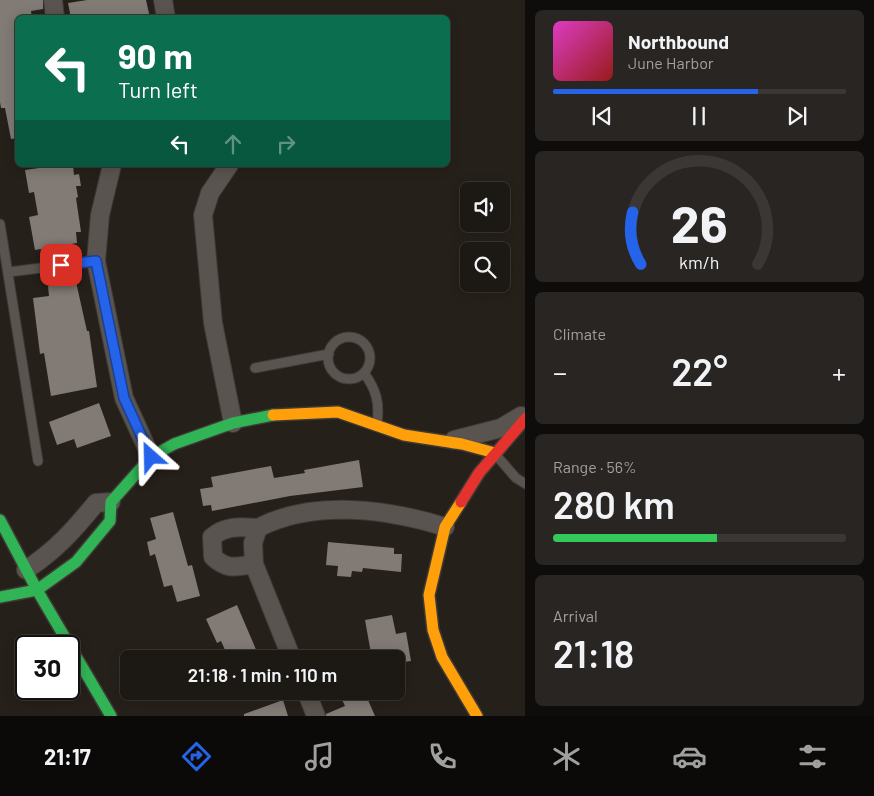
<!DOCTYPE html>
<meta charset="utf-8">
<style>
:root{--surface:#1c1814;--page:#292522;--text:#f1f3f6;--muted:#a0a0a0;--line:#3a3734;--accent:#2563eb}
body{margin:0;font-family:Barlow,sans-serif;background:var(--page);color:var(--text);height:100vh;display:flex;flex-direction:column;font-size:19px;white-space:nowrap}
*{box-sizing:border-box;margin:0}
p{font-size:16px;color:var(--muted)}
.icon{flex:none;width:28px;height:28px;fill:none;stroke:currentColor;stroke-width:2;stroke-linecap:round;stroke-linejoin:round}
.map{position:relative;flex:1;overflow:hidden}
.details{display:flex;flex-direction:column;gap:10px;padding:10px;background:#0f0d0b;width:349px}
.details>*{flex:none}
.hud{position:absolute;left:15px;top:15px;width:435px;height:152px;border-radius:8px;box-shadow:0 2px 12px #0003,0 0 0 1px var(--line);background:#0b6e4f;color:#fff;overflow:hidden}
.buttons{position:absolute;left:460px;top:182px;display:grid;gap:10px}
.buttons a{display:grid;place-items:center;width:50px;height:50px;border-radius:8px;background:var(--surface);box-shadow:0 2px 12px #0003,0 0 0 1px var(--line);font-size:25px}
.speed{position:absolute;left:15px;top:635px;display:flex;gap:10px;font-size:25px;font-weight:700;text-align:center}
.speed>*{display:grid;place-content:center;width:65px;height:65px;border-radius:50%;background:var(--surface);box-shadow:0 2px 12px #0003,0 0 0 1px var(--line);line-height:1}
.speed .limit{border:2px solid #111;border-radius:8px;background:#fff;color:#111}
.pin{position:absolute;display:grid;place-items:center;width:42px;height:42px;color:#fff;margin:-21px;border-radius:10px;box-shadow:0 2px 8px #0006}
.me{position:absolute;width:55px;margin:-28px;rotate:335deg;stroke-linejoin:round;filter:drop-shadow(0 0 4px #0008)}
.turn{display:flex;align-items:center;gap:18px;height:105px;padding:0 20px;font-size:22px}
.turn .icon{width:65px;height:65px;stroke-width:2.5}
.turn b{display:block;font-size:35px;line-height:42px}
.lanes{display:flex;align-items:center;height:48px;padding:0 20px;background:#0003;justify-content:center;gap:25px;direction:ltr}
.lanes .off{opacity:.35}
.big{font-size:38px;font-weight:600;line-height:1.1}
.details .tile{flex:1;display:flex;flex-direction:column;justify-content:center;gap:8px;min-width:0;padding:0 18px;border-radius:8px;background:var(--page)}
.details .dial{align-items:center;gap:0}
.dial svg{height:130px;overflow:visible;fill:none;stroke:var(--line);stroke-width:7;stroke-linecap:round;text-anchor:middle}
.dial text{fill:var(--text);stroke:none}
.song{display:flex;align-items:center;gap:15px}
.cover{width:60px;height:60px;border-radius:8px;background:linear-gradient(135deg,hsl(310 70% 55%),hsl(0 70% 35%))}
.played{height:5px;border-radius:2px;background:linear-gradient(90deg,var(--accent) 70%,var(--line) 70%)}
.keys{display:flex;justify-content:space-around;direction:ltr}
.heat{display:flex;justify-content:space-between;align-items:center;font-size:28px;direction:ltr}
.charge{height:8px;border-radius:4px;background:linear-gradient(90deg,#34c759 56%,var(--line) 0)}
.trip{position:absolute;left:120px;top:650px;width:285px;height:50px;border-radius:8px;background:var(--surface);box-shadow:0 2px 12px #0003,0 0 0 1px var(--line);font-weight:600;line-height:50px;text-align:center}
.menu{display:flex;height:80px;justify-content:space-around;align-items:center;background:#0b0a08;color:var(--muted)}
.menu .icon{width:35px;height:35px}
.menu .active{color:var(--accent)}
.menu b{font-size:22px;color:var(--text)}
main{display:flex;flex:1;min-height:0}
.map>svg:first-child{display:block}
.building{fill:#817a75}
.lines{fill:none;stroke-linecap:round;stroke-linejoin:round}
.lane-casing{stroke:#403a35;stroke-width:11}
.street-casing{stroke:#403a35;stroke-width:20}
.fast-casing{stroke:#403a35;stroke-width:14}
.slow-casing{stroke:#403a35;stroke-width:14}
.jam-casing{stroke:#403a35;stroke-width:14}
.lane{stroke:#5a5450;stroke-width:9}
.street{stroke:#5a5450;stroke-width:18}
.fast{stroke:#30b455;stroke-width:11}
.slow{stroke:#ff9f0a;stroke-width:11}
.jam{stroke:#e5322d;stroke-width:11}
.route-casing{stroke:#184099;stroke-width:12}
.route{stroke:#2563eb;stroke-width:9}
</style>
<main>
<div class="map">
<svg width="526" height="716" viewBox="0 0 526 716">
<rect width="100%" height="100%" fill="#26201a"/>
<path class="building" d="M0,0h43v9l-12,2 1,7h-14v120l-7,1 -6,-31h-4l-1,-6z
M87,0h59l4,18h-79l-3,-15z
M60,165h13l1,10 5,-1 2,12h-5l2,11 -2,1 5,34h-5l1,11 -42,7 -6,-33 9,-2 -4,-23 -5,1 -4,-23z
M76,282l11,49h2l8,56 -46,9 -7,-43 -4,1 -7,-56 16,-2 -1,-10z
M99,403l12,33 -34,12 -3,-9 -17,6 -8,-23z
M359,460l4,27 -73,9 -78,15 -1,-6 -8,1 -3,-17 13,-2 -2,-10 60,-11 3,12 31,-5 -1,-3z
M173,512l15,54 4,-1 8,31 -23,6 -5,-17 -8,2 -9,-33 -5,2 -3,-14 9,-3 -6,-21z
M328,542l66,6v6h8l-1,18 -38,-4 -1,4 -10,-1 -1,6 -14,-1 1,-10 -12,-1z
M237,605l23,54h-31l-8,-18 -4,2 -11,-24z
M392,615l4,19 10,-2 5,29 -15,2v-4h-24l-7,-39z
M338,691h26l11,25h-49v-2l19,-8z
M283,700l5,16h-44v-2z"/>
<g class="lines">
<g class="lane-casing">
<path id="lane" d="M0,224l38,237
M9,272l87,-11
M328 358a21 21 0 1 1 42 0a21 21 0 1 1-42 0Z
M255,368l74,-14
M364,373c12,16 16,30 13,50
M496,455l20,23 10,6"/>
</g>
<g class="street-casing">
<path id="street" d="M53,0l2,18
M163,0l3,18
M112,165l-12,50 -4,46 28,137 27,59
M229,165l-19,28 -7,22 10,108 20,100
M454,440l47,-12 20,-12
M254,564c-19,3 -27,6 -41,-7l-1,-20c14,-12 29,-10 46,-9
M26,570c31,-21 47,-39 70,-67l15,-1
M292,659l-38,-95 -1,-21 5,-15c55,-29 130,-19 187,-1
M306,691l10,25"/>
</g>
<g class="fast-casing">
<path id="fast" d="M0,520l37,70 74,126
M0,597l37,-7 39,-28 34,-41 1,-19 40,-45 23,-13 59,-21 40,-8"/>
</g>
<g class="slow-casing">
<path id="slow" d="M273,415l65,-3 66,23 58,9 33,9
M461,502l-16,25 -16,68 4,35 9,27 35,59"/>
</g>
<g class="jam-casing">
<path id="jam" d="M461,502l18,-29 47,-55"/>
</g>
<use href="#lane" class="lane"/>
<use href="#street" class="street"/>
<use href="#fast" class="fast"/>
<use href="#slow" class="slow"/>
<use href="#jam" class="jam"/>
</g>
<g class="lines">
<g class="route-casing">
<path id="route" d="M61,265l35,-4 28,137 27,59"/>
</g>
<use href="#route" class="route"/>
</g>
</svg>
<div class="buttons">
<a><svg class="icon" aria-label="sound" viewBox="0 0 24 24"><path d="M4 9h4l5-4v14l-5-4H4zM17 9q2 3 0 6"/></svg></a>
<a><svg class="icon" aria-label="search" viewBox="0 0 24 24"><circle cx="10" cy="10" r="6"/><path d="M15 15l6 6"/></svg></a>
</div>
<div class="speed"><div class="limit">30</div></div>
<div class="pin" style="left:61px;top:265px;background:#d93025"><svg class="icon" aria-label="arrive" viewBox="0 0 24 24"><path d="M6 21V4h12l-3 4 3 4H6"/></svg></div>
<svg class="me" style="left:151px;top:457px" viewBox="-20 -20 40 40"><path d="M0-17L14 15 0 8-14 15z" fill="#2563eb" stroke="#fff" stroke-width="4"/></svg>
<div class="trip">21:18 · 1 min · 110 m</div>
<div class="hud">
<div class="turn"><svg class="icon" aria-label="left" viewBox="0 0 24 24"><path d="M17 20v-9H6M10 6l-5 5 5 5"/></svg><div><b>90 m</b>Turn left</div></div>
<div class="lanes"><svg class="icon" aria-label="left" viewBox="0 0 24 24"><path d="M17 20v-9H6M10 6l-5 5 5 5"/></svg><svg class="icon off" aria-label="ahead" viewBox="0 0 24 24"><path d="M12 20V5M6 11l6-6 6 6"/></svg><svg class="icon off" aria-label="right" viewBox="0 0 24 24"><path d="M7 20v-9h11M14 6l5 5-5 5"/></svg></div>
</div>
</div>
<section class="details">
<div class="tile">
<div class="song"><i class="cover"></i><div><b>Northbound</b><p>June Harbor</p></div></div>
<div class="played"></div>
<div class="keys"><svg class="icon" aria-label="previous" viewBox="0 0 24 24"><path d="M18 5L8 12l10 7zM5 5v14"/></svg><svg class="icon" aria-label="pause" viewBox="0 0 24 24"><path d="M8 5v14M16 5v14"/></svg><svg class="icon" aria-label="next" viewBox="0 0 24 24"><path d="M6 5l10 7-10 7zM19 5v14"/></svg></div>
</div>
<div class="tile dial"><svg viewBox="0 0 100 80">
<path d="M14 69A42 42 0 1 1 86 69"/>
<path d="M14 69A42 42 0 0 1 9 37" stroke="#2563eb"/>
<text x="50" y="56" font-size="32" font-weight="700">26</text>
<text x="50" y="72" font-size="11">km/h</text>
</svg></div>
<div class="tile"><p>Climate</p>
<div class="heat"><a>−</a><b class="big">22°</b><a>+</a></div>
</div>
<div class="tile"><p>Range · 56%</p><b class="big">280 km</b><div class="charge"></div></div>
<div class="tile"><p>Arrival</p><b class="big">21:18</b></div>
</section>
</main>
<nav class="menu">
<b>21:17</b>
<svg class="icon active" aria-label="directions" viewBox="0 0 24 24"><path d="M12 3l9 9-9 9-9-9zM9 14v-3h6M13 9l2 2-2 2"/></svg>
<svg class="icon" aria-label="music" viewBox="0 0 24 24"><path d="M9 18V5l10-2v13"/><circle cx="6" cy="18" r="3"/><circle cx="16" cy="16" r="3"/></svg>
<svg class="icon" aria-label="phone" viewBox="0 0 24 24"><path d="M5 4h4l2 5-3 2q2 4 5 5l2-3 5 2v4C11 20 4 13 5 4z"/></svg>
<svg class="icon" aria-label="climate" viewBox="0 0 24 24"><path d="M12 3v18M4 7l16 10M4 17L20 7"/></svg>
<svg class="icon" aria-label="car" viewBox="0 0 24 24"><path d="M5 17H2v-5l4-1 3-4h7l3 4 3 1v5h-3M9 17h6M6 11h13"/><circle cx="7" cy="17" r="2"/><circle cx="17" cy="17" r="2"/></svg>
<svg class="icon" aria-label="filters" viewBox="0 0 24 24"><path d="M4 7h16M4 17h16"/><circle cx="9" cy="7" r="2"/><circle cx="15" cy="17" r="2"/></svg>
</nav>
